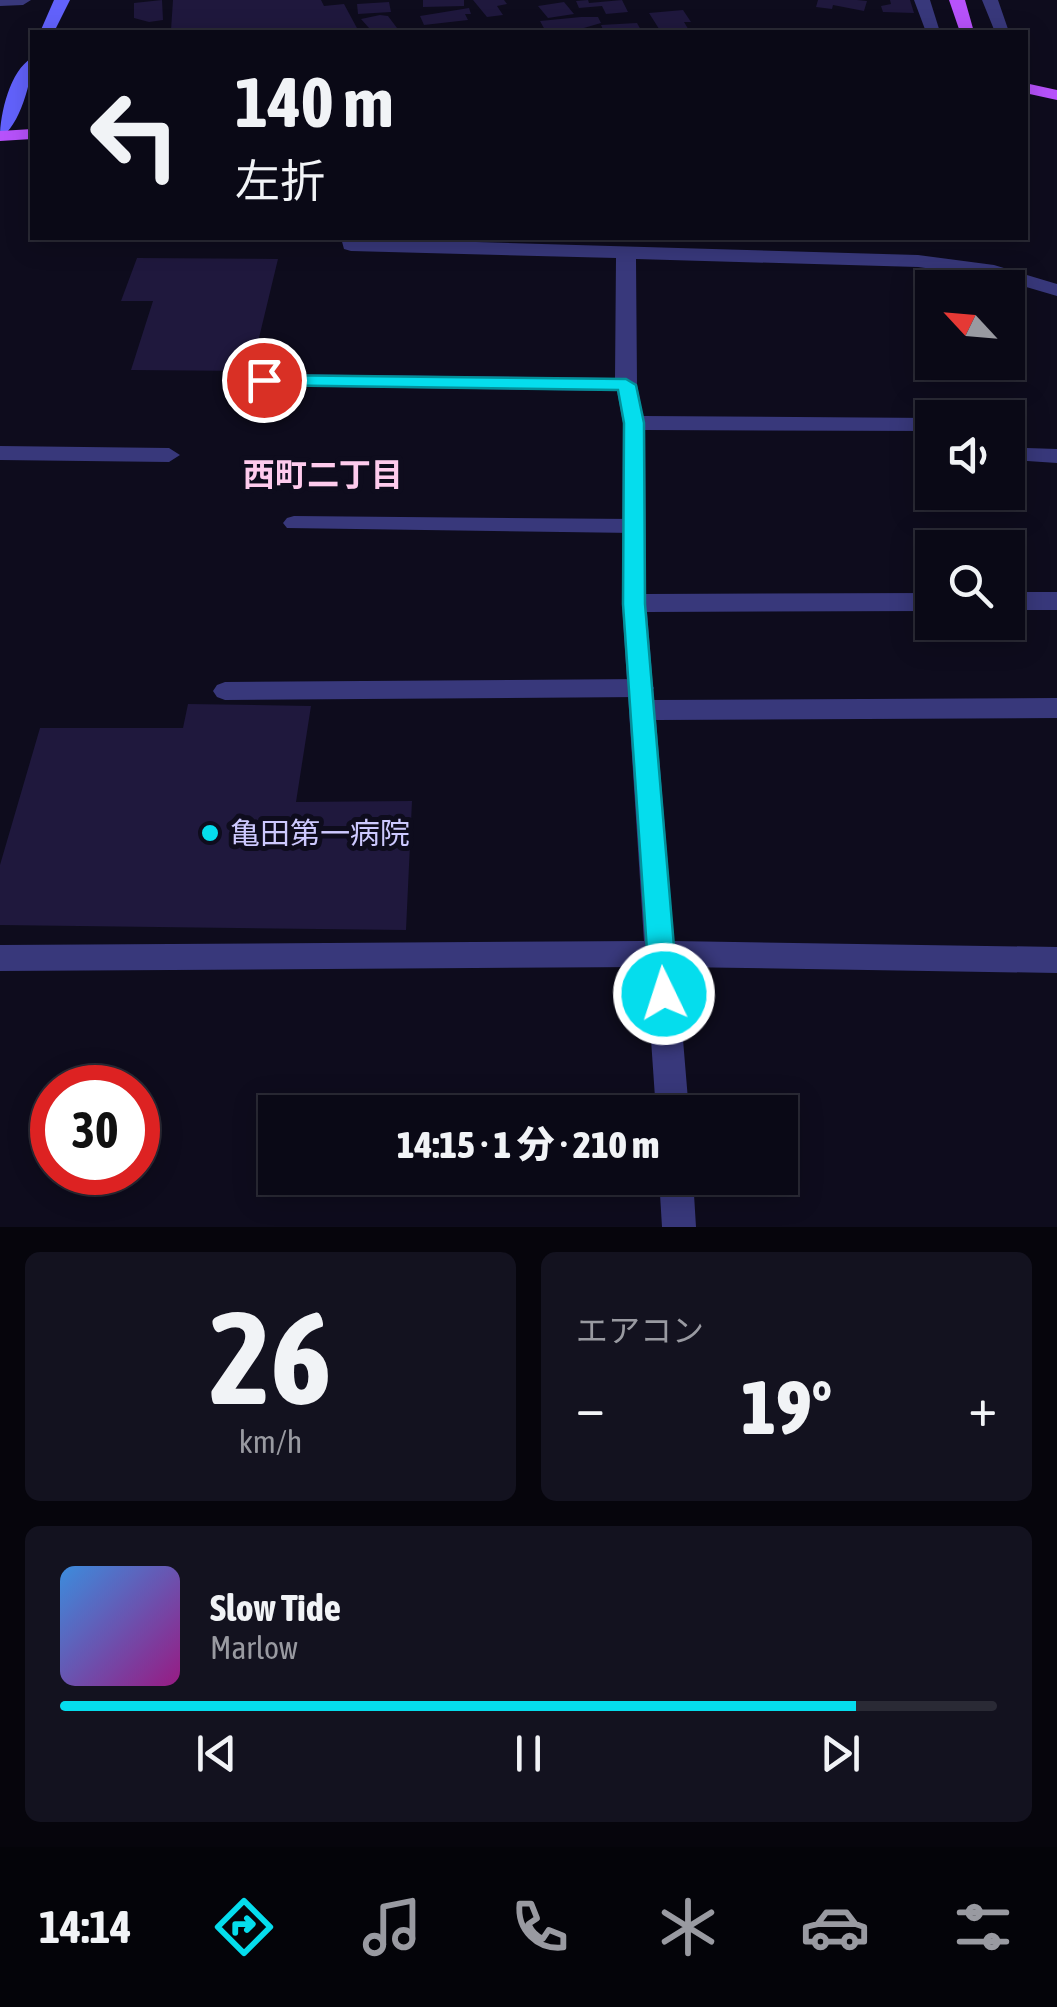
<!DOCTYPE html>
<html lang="ja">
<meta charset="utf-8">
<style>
:root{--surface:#0a0916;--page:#13121f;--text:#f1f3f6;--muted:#999aa1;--line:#2a2a35;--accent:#05dded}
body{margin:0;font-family:"Asap Condensed","Noto Sans JP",sans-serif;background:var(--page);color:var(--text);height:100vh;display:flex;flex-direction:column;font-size:38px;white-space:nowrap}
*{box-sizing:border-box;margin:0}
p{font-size:32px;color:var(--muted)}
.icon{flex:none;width:55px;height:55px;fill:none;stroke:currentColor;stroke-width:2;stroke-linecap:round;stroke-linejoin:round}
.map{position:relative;height:1227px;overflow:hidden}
.drawer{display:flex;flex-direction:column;gap:25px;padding:25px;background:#06050c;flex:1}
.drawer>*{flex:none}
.hud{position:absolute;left:30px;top:30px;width:998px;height:210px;border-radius:0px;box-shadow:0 5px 25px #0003,0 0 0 2px var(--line);background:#0a0916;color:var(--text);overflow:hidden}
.needle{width:65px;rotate:296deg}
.tools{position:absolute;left:915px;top:270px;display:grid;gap:20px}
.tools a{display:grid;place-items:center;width:110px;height:110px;border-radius:0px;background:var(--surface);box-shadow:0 5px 25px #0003,0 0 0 2px var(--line);font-size:50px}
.speed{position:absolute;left:30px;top:1065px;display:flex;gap:20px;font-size:50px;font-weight:700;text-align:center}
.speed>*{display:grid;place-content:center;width:130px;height:130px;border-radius:50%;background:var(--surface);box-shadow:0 5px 25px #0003,0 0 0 2px var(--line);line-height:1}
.speed .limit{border:15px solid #d22;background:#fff;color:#111}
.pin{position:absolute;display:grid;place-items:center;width:85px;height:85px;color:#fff;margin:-42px;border:5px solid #fff;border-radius:50%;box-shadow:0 2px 10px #0007}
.me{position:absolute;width:110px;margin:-55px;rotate:356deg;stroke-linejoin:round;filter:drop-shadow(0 0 8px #0008)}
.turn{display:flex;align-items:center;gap:35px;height:210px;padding:0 40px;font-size:45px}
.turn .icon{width:130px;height:130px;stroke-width:2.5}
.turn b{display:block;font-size:70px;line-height:85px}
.big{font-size:75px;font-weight:800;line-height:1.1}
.drawer .widget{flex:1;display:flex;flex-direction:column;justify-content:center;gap:15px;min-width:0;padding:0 35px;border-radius:15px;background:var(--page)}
.drawer .dial{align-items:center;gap:0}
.dial b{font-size:130px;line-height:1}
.song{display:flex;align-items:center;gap:30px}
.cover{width:120px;height:120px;border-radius:15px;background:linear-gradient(135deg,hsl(210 70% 55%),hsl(310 70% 35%))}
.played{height:10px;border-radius:5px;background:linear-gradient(90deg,var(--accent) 85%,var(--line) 85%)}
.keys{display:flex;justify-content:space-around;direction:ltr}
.heat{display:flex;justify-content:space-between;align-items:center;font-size:55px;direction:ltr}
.drawer .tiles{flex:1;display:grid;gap:25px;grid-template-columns:1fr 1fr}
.widget:last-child{grid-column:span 2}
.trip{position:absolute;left:258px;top:1095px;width:540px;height:100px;border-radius:0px;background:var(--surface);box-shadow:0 5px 25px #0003,0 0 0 2px var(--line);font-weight:800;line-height:100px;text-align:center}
.tabs{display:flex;height:160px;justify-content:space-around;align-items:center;background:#040409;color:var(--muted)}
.tabs .icon{width:70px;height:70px}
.tabs .active{color:var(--accent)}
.tabs b{font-size:45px;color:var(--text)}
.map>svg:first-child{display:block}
.building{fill:#1f183d}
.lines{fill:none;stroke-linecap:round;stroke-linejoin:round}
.lane{fill:#38387b;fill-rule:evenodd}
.street{fill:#38387b;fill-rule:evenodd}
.secondary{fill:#6262fc;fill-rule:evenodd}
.primary{fill:#b752fb;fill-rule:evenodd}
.route{fill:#05dded;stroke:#03909a;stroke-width:2.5}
.poi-dot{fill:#05dded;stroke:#0e0c1d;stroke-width:4}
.labels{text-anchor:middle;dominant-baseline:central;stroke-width:10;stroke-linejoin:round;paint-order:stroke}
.poi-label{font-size:30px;fill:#cdc9fe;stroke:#0e0c1d;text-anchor:start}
.neighbourhood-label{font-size:32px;font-weight:bold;fill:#fecbed;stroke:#0e0c1d}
</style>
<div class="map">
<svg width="1057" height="1227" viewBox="0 0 1057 1227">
<rect width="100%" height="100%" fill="#0e0c1d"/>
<path class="building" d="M162,0l1,20 -14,2 -15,-4v-15z
M173,0h148l3,6 20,-2 14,26h-187z
M423,0h41v6l-41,1z
M473,0h31l3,4 -10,2 6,9 -16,2z
M588,0l1,3 33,-3 6,12 -22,2 -4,-8 -23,2 -3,-7z
M818,0h39l10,1 -3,10 -31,-6 -1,4 -16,-2z
M890,0h20l4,13 -31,-1 -2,-6 10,-2z
M389,2l2,10 -33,2 -1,-10z
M564,2l10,12 -26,4 -10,-12z
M469,8l2,6h-6l3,6 -44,5 -4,-9z
M683,10l8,12h-7l6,10h-29l-12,-19z
M380,15l8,1 9,12h-28l-8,-9z
M581,17h17l3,6 -31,9h-24l-6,-11z
M637,23l5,9h-38l-3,-7z
M137,258l141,1 -27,112 -120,-1 22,-69h-32z
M188,704l123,2 -15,96 116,-1 -6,129 -406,-5v-60l40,-137h143z"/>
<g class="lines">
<path class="lane" d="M294,516l340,3 11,7 -11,7 -347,-5 -4,-5 4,-5z
M642,679l8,3 4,6 -4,6 -8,3 -417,3 -8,-3 -4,-6 4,-6 8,-3z"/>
<path class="street" d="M0,0h31l-8,5 -23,1z
M914,0h16l10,32h-14z
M982,0h16l11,32h-14z
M341,238l577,17 76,10 63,19v12l-65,-19 -74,-10 -282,-8 1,126 6,31 290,2 -1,13 -287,-1 1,164 286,-1v18l-285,1 7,88 403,-2v20l-401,2 18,221 383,6v26l-380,-6 12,145h-33l-10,-145 -646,4v-26l644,-4 -22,-338 1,-180 -6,-32 -353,-5 -11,-6 11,-6 351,4 1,-120 -265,-7 -7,-2z
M1008,422l8,2 11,24 30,1v14l-46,-3 -3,-6z
M0,446l169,2 11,7 -11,7 -169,-2z
M1008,592h49v18h-49z
M659,1178h34l3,49h-34z"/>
<path class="secondary" d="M54,0h16l-16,32h-14z
M32,58c1,20 -13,71 -32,79 0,-23 10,-67 32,-79z"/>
<path class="primary" d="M949,0h16l9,32h-14z
M1025,83l32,7v10l-32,-7z
M32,129v10l-32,2v-10z"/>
</g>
<path class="route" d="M264,375l362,4 10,6 8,38 1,181 33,390 -4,9 -10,3 -10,-3 -4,-9 -27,-390 1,-181 -6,-33 -361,-5v-9z"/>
<circle class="poi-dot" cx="210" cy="833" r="10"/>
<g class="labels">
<g class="poi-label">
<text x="230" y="833">亀田第一病院</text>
</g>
<g class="neighbourhood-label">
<text x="323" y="474">西町二丁目</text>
</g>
</g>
</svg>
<div class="tools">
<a><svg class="needle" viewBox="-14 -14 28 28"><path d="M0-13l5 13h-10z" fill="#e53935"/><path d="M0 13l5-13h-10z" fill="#999aa1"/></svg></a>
<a><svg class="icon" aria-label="sound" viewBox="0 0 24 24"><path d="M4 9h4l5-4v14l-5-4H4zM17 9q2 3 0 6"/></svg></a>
<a><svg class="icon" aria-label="search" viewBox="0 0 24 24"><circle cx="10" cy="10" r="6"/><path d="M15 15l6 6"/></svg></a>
</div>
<div class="speed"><div class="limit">30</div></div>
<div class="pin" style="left:264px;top:380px;background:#d93025"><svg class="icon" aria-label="arrive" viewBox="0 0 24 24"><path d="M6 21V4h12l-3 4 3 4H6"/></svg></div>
<svg class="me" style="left:664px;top:994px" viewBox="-20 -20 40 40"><circle r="17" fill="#05dded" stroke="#fff" stroke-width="3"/><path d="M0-11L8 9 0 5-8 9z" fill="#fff"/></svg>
<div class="trip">14:15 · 1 分 · 210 m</div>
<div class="hud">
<div class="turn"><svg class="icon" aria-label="left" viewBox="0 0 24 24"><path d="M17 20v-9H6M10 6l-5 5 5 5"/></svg><div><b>140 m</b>左折</div></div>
</div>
</div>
<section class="drawer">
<div class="tiles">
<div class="widget dial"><b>26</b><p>km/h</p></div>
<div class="widget"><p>エアコン</p>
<div class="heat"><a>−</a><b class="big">19°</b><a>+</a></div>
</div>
<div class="widget">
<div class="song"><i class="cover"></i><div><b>Slow Tide</b><p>Marlow</p></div></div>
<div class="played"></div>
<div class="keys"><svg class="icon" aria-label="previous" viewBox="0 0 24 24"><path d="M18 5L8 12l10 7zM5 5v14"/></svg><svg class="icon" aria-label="pause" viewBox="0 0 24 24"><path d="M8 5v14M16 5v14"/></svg><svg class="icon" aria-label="next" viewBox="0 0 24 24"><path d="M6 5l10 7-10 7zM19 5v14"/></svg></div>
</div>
</div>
</section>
<nav class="tabs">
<b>14:14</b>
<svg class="icon active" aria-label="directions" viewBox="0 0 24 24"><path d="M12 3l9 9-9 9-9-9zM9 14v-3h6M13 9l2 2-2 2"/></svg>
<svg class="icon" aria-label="music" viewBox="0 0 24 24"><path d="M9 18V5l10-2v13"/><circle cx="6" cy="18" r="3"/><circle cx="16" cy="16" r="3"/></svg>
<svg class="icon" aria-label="phone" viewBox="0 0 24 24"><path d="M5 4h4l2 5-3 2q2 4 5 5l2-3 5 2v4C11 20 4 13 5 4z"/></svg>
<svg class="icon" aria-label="climate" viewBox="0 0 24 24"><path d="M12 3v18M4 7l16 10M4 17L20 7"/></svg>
<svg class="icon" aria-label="car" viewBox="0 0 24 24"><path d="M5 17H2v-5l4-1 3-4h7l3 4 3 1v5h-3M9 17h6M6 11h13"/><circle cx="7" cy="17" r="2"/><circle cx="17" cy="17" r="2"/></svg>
<svg class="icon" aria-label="filters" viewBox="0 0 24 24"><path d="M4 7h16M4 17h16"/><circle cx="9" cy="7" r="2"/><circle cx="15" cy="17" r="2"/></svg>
</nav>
